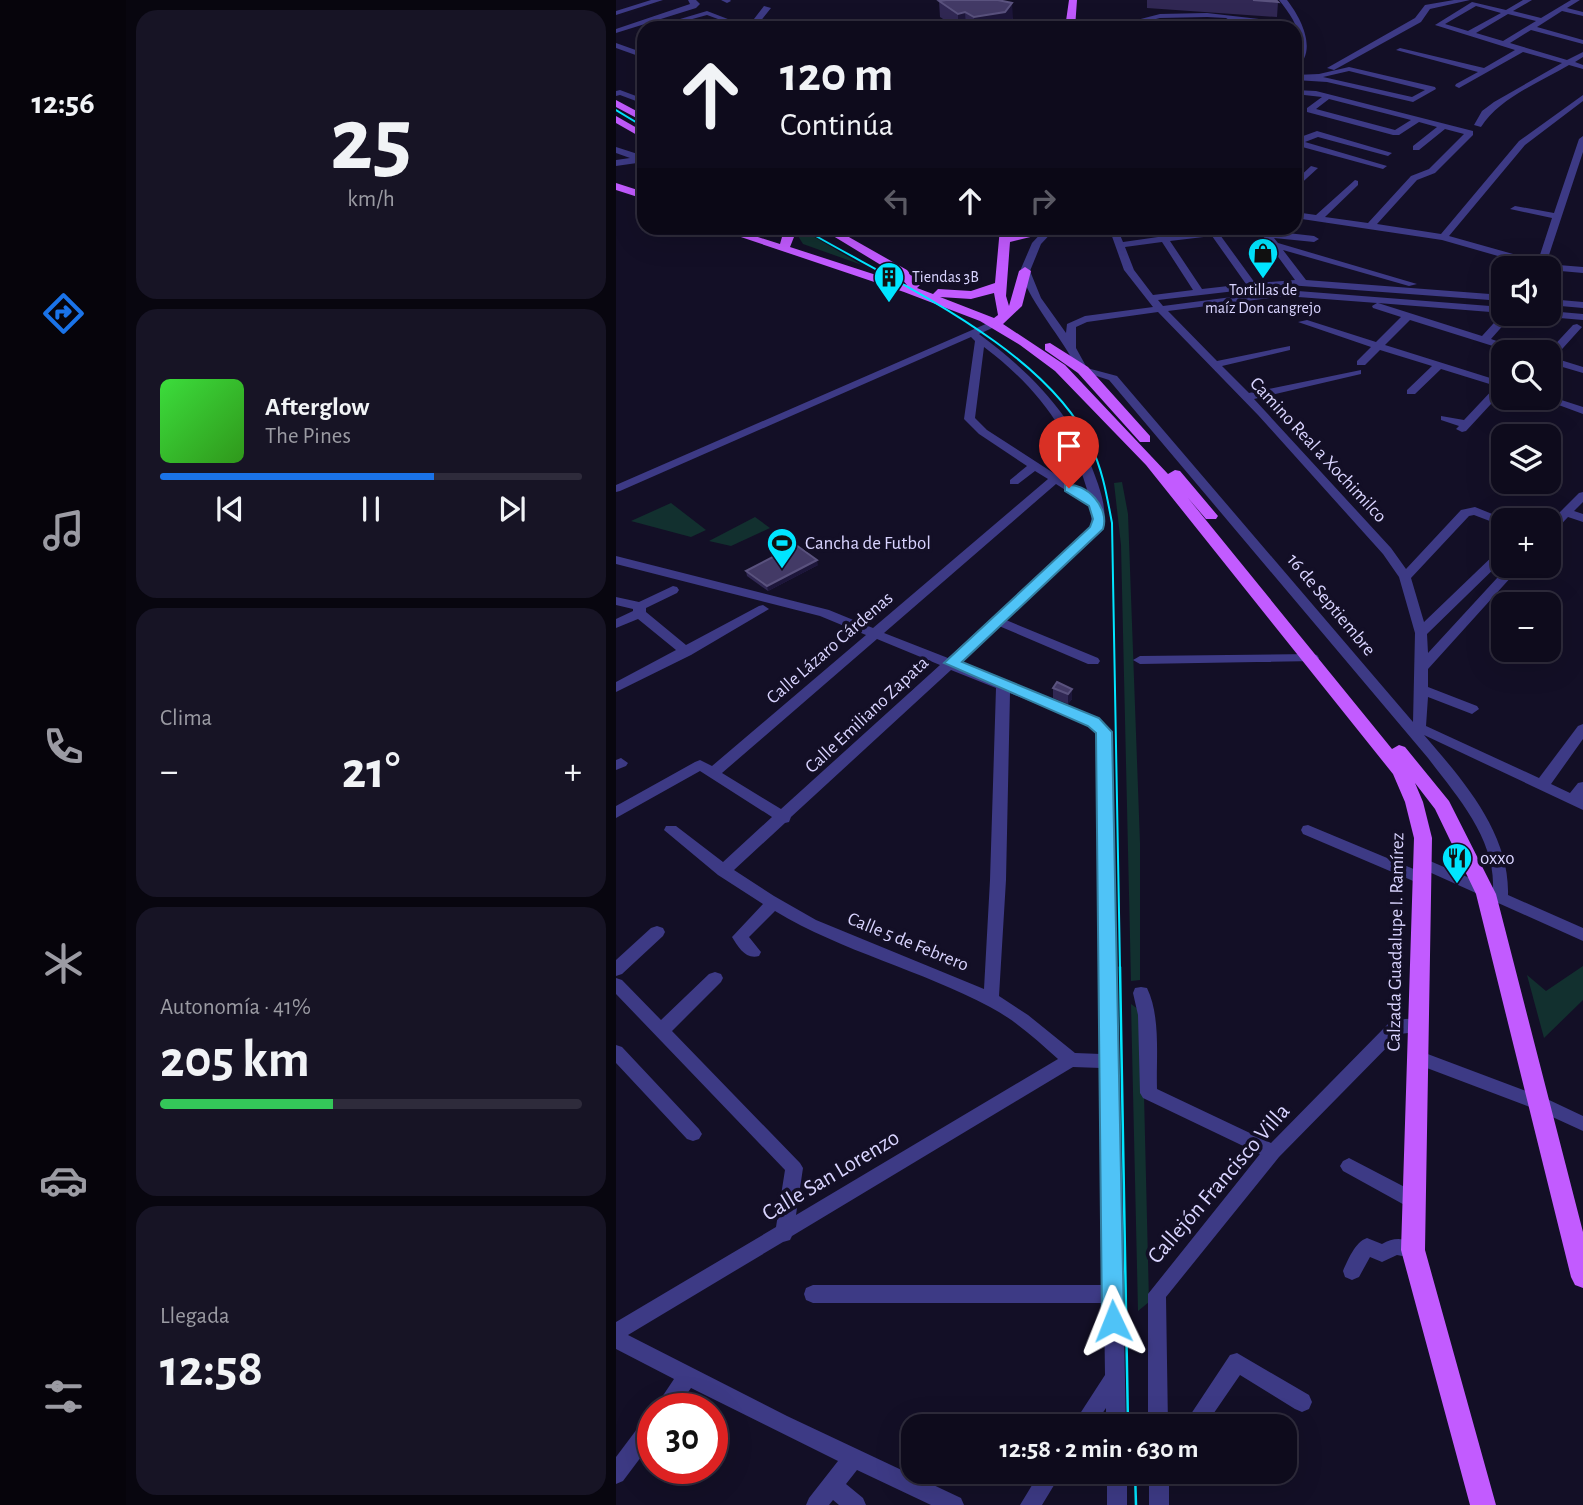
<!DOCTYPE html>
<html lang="es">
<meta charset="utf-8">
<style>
:root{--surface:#0e0b1c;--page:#171425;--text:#f1f3f6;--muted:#9b9ba3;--line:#2e2b3b;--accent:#1a73e8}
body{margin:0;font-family:"Alegreya Sans",sans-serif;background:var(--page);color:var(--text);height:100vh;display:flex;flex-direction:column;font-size:26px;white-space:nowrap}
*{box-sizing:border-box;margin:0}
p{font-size:23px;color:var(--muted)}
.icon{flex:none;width:38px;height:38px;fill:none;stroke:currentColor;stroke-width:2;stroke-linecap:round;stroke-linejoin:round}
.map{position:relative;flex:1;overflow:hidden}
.drawer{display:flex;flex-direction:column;gap:10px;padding:10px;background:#08060f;width:490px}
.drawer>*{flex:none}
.top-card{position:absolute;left:21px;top:21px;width:665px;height:214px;border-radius:21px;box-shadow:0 7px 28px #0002,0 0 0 2px var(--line);background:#0e0b1c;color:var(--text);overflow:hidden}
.tools{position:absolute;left:875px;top:256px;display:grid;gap:14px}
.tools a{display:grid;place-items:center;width:70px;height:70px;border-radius:14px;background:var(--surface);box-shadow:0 7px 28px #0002,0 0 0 2px var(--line);font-size:35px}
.speed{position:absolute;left:21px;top:1393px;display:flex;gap:14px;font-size:35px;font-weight:700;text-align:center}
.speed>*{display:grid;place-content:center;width:91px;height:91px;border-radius:50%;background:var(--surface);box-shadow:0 7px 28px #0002,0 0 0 2px var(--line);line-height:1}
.speed .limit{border:10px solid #d22;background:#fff;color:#111}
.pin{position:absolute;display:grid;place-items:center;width:60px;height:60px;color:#fff;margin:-72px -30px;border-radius:50% 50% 50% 0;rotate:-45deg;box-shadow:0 0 7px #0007}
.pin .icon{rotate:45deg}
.me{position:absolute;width:77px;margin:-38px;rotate:358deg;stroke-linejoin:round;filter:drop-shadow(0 0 5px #0008)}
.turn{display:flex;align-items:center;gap:24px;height:147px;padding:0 28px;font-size:32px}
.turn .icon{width:91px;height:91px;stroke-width:2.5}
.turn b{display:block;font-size:49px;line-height:60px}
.lanes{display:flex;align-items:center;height:66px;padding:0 28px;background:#0003;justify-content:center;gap:35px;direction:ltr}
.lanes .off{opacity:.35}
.big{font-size:52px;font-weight:600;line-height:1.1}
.drawer .tile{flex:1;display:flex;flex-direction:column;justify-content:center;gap:10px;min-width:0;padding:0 24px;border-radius:21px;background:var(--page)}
.drawer .dial{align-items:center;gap:0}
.dial b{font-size:91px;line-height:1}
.song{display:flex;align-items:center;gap:21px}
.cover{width:84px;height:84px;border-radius:10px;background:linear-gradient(135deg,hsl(120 70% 55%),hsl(110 70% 35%))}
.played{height:7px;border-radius:4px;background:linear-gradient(90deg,var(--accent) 65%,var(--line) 65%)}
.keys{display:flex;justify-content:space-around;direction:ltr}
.heat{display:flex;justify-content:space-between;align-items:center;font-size:38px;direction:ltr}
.charge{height:10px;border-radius:5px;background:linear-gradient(90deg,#34c759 41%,var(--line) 0)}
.trip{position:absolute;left:285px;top:1414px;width:396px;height:70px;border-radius:21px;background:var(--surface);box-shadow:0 7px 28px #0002,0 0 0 2px var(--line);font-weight:600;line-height:70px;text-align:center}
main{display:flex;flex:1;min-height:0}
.tabs{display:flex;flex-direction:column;width:126px;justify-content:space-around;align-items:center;background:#06040b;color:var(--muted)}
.tabs .icon{width:49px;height:49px}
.tabs .on{color:var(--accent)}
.tabs b{font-size:32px;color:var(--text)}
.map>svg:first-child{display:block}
.green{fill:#12302f}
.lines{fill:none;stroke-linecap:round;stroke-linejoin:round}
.minor{fill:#3d3a85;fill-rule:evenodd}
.major{fill:#c25bff;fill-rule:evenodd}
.tram-far1{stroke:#00e5ff;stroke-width:2}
.tram{stroke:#00e5ff;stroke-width:2.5}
.wall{fill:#312854}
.shaded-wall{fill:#1d163a}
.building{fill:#433a66;stroke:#5a527e;stroke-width:2}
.route{fill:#4fc3f7;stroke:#337fa1;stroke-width:2}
.labels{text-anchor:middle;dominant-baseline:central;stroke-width:7;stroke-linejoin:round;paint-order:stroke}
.far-poi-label{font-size:16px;fill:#d9d4ff;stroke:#130f26;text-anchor:start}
.street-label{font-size:19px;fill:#d9d4ff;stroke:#130f26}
.poi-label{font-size:19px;fill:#d9d4ff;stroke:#130f26;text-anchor:start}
.near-street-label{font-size:23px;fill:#d9d4ff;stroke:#130f26}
</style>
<main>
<nav class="tabs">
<b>12:56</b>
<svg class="icon on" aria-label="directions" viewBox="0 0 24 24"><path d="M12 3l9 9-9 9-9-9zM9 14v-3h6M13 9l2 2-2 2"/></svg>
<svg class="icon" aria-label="music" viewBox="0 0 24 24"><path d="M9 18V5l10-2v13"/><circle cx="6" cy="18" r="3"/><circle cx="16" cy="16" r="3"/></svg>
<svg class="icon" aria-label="phone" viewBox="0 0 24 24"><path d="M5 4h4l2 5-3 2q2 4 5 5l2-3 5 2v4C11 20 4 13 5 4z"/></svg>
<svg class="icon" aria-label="climate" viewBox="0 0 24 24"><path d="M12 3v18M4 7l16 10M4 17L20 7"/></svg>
<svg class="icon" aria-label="car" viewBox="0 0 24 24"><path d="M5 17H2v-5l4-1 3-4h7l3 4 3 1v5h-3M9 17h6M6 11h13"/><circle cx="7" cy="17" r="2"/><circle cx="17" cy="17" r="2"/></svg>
<svg class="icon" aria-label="filters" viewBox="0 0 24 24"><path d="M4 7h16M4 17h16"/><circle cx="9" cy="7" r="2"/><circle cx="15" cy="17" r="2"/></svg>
</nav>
<section class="drawer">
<div class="tile dial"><b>25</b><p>km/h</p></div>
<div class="tile">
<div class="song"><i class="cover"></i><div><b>Afterglow</b><p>The Pines</p></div></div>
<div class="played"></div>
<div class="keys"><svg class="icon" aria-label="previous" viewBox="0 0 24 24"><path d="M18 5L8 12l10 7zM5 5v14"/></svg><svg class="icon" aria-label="pause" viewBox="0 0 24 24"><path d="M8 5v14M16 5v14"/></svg><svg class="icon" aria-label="next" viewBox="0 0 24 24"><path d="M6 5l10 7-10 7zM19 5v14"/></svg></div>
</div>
<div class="tile"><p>Clima</p>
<div class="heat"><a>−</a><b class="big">21°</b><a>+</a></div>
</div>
<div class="tile"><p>Autonomía · 41%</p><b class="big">205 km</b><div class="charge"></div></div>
<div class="tile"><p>Llegada</p><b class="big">12:58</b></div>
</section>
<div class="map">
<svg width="967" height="1505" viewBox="0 0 967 1505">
<rect width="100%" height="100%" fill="#130f26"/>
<path class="green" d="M177,228h6l63,37 -59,-21z
M506,482l6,32 12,329v137l-9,1 -10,-436 -7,-62z
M55,503l35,27 -15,7 -60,-16z
M139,517l15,11 -39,18 -22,-5z
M967,966v34l-39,38 -17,-63 19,16z
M515,1004l11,8 7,290 -11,9z"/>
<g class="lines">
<path class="minor" d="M35,0h12l-47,15v-4z
M72,0h8l4,4 -4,4 -80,25v-4l74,-25z
M105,0h9l1,1 -4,2z
M663,0h8c14,18 32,52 8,69 0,-8 3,-14 4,-22 2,-19 -9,-33 -20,-47z
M838,0h16l-40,9 -9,13 -87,48 -7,-2 88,-50 10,-13z
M907,0h9l-19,11 28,7 30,-18h9l-13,8 16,4v4l-21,-5 -25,16 46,13v4l-52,-14 -21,13 57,17 16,-8v5l-8,5 8,3v4l-14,-4c-29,17 -70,33 -88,62l-7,-2 8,-14 12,-9 68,-39 -39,-11 -64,36 -4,-2 1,-2 22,-12 -82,-22 4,-2 84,20 31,-18 -80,-25 37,-23 34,8zM860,6l25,7 -33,18 -23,-7zM892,14l28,7 -33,20 -27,-8z
M148,6l7,2 -16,20h-8z
M91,11l26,10 -4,2 -22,-8 -33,9 -4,-2z
M591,13l52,6 -7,9h-9l-17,-10 -19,-1 -47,1 -41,10h-13l54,-14zM623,19l11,2 -3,3z
M454,25l16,3h-19z
M0,43l28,10v5l-28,-10z
M733,67l86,20 1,2 -23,13 -86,-20 -32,-2v-5l24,-1zM733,71l76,19 -13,7 -89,-20z
M4,90l24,9v5l-24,-9 -4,1v-5z
M679,90l21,1 157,40v4l-38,38 -18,7 -40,44 64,10 78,-93 64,-46v6l-58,44 -76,91 89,25 14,-43 -42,-9 5,-3 39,7 25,-74 4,-3v16l-37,112 37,3v6l-34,-3v-2h-9l-98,-28 -147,-22v-6l21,3 39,-35 3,1v4l-33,32 43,6 43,-47 18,-7 35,-35 -19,-5 -26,21h-6v-4l24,-19 -18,-5 -20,13h-6l-86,-23v-4l15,-11 -27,-3zM713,99l82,21 -16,10 -79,-21z
M701,131l75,22 -4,3 -70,-19 -13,5 82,24 -4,3 -88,-24v-6z
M0,147l28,9v6l-28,4v-6l14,-2 -14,-5z
M695,166l7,2 -23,21v-8z
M430,228h10l-15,16 -11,27 11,27 25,35 1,-9 18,-8 68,-9 -29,-37 -15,-42h8l6,14 35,-5 -5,-9h8l6,8 41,-5 -1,-3h8l40,55 40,-3 -38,-52h9l3,3 45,5 5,3 -5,3 -40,-4 4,5 139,41 -8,2 -126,-36 23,30 197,15v6l-215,-16 -130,15 5,6 122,-16 218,17v6l-125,-10 104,33 21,-23h11l-23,26 37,13h-16l-102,-32 -25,25 118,37v9l-37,40 -4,1 -6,-3 3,-3 -18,-6v-4l23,4 32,-34 -55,-17 -26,25h-8v-4l25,-24 -52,-16 -15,15h-8v-4l14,-14 -73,-25 9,-2 69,22 25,-25 -28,-9 -1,-2 5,-3 -92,-7 -117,15 49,50 73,-15v4l-68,16 27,27 112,-23v4l-107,25 137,149 15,21 55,-59 14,-3 32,13h-4v6l-29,-11 -5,1 -58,62 13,44 75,-72 4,-1v11l-76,74 1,19 81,-88h13l-94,104v18l49,19 2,3 -7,5 -44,-17 -2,29 113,52 39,-52 5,-2v15l-32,45 19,9 8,-10 5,-1v28l-159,-75c38,44 86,98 84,160l75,33v13l-165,-74 -3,-4 3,-4 5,-1 70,30c2,-50 -37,-93 -65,-130l-319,-378 -31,-10c-17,-35 -45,-62 -58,-99l12,-28zM596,236l34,48 -44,5 -32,-48zM546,242l31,48 -40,5 -19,-25 -9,-23zM542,312l100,103 125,139 16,23 16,56 -2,89 -296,-346 -30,-8 -11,-20v-21l11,-5z
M933,299l34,3v6l-34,-3z
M933,311l34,3v6l-47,-4 -5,-3h18z
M379,320l4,1v4l-20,9c54,40 98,85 119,150 5,15 10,33 3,48l-95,88 92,38 2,3 -2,3h-10l-89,-38 -40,37 139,56 13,13 15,694h-20v-18l-12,18h-22l33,-51 -1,-72h-291l-7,-3 -2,-6 2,-6 7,-3h291l-3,-217 -28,-1 -281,169 -2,4 -7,2 -155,93 159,81 174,82 3,7h-33l-74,-35 -11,14 17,14 3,7h-27l-6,-5 -4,5h-23l3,-7 29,-37 -147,-73 -15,21h-22l20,-30 -58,-30v-27l160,-95 9,-57 -169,-176v-16l6,2 39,40 48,-46 6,-2 6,2 2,4 -2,4 -49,49 128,132 3,5 -7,47 262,-156c-21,-19 -43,-39 -68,-52 -69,-37 -147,-55 -215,-96l-26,26 12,15 -2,4c-13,4 -21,-9 -27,-19l31,-33 -45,-29 -54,-45 2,-4h10l47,36 49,-45 -72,-46 -84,47v-12l79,-44 5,-2 12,6 154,-131 -46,-19 -204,-52v-8l213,54 44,18 175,-149 -13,-8 -17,13h-8v-4l17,-14 -48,-32 -15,-15 11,-78 -4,-4 -351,154 -4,1v-7zM368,347c52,39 88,86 105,149l-102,-66 -12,-12zM440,484l36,23 -1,21 -143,130 -64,-25zM261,639l63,26 -159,144 -59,-36zM335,670l45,18 -6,192 -6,109 -168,-69 -42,-24 -40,-26 51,-47 4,-1 2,-5zM394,693l78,32 9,8 4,321 -26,-1 -47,-38 -29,-19 7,-116z
M961,324l5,3 -28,31 29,9v6l-34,-10 -1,-11 25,-27z
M933,396l34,11v7l-46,-17z
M967,492v10l-9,9 9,3v8l-15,-5 -15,16 -4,1v-11l30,-30z
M57,586l4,1 2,3 -2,3 -31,15v4l40,33 73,-39 4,-1 6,4 -78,46 -75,37v-10l60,-32 -38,-31 -22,9v-9l17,-8v-2l-17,-4v-8l23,5z
M696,654l5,1 2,3 -2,3 -177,3 -7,-4 7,-4z
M5,758l7,5 -2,3 -10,4v-10z
M692,825l120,50 3,4 -3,4h-10l-115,-49 -2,-4 2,-4z
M41,926l6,2 2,4 -2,4 -41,38 -6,2v-16l35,-32z
M525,987l6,1c14,29 9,70 10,101l114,54 117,-119c13,-5 23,-7 36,-3l2,5 -2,5 -24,3 -121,123 -113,140 2,129h-20v-132l112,-140 -117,-56 -3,-5 -2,-78 -5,-22 2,-5z
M0,1045l6,2 77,82 3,5 -3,5 -6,2 -6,-2 -71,-76z
M801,1050l130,49 36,17v15l-48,-22 -124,-47 -2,-5 2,-5z
M733,1158l73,38 3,6 -3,6 -6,2 -6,-2 -67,-37 -3,-5 3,-5z
M751,1238l15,6c13,-8 23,-5 38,0l2,6 -2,6 -7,2 -16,-3 -15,7 -12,-5 -11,20 -7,3 -7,-3 -2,-6c5,-11 12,-29 24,-33z
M621,1353l72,42 3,7 -3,7 -7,3 -7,-3 -55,-34 -35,51h-22l47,-71z
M37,1414v27l-30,40 -7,3v-27l30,-40z
M424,1472h22l-20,33h-22z
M491,1472h20v33h-20z
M533,1472h20v33h-20z"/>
<path class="major" d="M453,0h8l-2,28h-10z
M0,100l28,15v7l-28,-15z
M0,116l28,16v7l-28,-16z
M0,183l28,9v7l-28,-9z
M98,228h16l50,16 2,-7 -3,-9h11l4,9 -4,10 117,38 -8,-9 -79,-48h13l74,42 13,15 -3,3 16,6 5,-5 33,2 24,-8 5,-55h10v7l41,-7v4l-41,10 -4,54 3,10 10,-35 6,-4 6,4 -9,35 -19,18 62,41 103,109 7,-4 5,1 38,45 -2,3h-10l-18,-21 204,251 7,-4 6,2 44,54 47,93 87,338v56l-8,-3 -4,-8 -95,-383 -41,-85 -20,-26 8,19 9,36 -7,412 71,255h-26l-69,-255 13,-412 -9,-36 -12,-28 -247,-309 -91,-94 -35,-26 -40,-24 -76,-29zM378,293l4,22 -4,3 -54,-21 31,2z
M434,343l38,24 62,69v6h-10l-62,-69 -33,-23v-6z"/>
<path class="tram-far1" d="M0,110l28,17
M186,228c91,54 243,119 289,218 12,25 16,51 21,77l8,445"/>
<path class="tram" d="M504,967l8,459
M519,1472l1,33"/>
</g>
<path class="wall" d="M531,0h129l2,2 -1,15 -130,-9z
M323,1l74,17 -7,9 -7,1h-42l-17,-11z
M202,565l-50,26 -21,-15 -1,-5z
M437,688l19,1v10l-4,5 -15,-6z"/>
<path class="shaded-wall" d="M396,3l1,15 -7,9 -7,1h-24l-1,-11z
M349,12l1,15 -8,1v-14z
M201,560l1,5 -50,26 -1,-5z
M456,689v10l-4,5v-10z"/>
<path class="building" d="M330,0h52l14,3 -7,9 -31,5 -9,-5 -7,2 -19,-13z
M637,0h23l2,2z
M180,545l21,15 -50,26 -21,-15z
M441,682l15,7 -4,5 -15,-6z"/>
<path class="route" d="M449,485c22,-3 45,23 38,44l-141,133 137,56 13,14 12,589 -3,7 -8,3 -8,-3 -3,-7 -6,-588 -8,-7 -144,-63 146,-136 3,-8 -4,-13 -24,-15z"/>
<defs>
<g id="shop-pin" transform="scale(1.575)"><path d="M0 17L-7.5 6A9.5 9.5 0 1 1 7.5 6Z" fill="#00e5ff" stroke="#130f26"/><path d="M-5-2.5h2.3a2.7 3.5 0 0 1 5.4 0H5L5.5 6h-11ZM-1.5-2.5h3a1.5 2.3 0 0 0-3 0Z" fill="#111"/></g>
<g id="building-pin" transform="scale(1.575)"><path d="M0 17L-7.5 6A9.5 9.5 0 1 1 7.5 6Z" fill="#00e5ff" stroke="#130f26"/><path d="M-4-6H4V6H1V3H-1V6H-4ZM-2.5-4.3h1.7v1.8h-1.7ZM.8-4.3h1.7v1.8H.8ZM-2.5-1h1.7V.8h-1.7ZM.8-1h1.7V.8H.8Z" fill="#111"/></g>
<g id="stadium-pin" transform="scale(1.575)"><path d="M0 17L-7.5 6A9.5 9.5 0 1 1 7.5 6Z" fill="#00e5ff" stroke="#130f26"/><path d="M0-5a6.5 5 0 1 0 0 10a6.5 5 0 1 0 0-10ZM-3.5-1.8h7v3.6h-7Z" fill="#111"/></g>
<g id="restaurant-pin" transform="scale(1.575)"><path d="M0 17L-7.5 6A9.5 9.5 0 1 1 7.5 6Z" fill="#00e5ff" stroke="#130f26"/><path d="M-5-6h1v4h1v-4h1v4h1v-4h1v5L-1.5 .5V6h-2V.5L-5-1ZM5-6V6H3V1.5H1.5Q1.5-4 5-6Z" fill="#111"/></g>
</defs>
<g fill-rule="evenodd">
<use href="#shop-pin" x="647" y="253"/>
<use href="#building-pin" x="273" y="277"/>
<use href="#stadium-pin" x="166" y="543"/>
<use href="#restaurant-pin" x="841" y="858"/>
</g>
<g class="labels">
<g class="far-poi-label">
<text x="296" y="277">Tiendas 3B</text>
<text x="647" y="290" text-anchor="middle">Tortillas de<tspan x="647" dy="18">maíz Don cangrejo</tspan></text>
</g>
<g class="street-label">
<text transform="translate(702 450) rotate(47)">Camino Real a Xochimilco</text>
<text transform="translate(715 605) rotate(50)">16 de Septiembre</text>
<text transform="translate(214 648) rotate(-41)">Calle Lázaro Cárdenas</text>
<text transform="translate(251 715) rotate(-43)">Calle Emiliano Zapata</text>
<text transform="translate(292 942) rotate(22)">Calle 5 de Febrero</text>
<text transform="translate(780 942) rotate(-89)">Calzada Guadalupe I. Ramírez</text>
</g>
<g class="poi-label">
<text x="189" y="543">Cancha de Futbol</text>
<text x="864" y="858">oxxo</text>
</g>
<g class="near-street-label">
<text transform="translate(215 1176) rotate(-31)">Calle San Lorenzo</text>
<text transform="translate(603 1184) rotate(-49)">Callejón Francisco Villa</text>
</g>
</g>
</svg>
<div class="tools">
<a><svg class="icon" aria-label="sound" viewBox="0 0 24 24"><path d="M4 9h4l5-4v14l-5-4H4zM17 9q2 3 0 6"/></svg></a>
<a><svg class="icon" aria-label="search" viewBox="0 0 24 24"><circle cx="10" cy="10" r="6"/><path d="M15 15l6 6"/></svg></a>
<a><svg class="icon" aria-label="layers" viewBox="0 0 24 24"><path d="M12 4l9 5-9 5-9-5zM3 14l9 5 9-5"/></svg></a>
<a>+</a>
<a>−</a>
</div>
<div class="speed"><div class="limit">30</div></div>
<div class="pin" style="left:453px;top:488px;background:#d93025"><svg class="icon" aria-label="arrive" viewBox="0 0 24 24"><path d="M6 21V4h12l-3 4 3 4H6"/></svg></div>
<svg class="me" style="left:497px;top:1321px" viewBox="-20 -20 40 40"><path d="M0-17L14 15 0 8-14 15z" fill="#4fc3f7" stroke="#fff" stroke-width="4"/></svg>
<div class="trip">12:58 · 2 min · 630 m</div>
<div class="top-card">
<div class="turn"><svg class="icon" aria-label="ahead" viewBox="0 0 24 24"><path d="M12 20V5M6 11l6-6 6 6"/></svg><div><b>120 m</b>Continúa</div></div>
<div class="lanes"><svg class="icon off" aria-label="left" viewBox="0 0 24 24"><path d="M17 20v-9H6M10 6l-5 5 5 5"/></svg><svg class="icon" aria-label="ahead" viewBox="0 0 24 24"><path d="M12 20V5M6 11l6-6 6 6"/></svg><svg class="icon off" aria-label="right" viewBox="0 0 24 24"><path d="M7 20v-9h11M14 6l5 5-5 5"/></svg></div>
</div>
</div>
</main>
